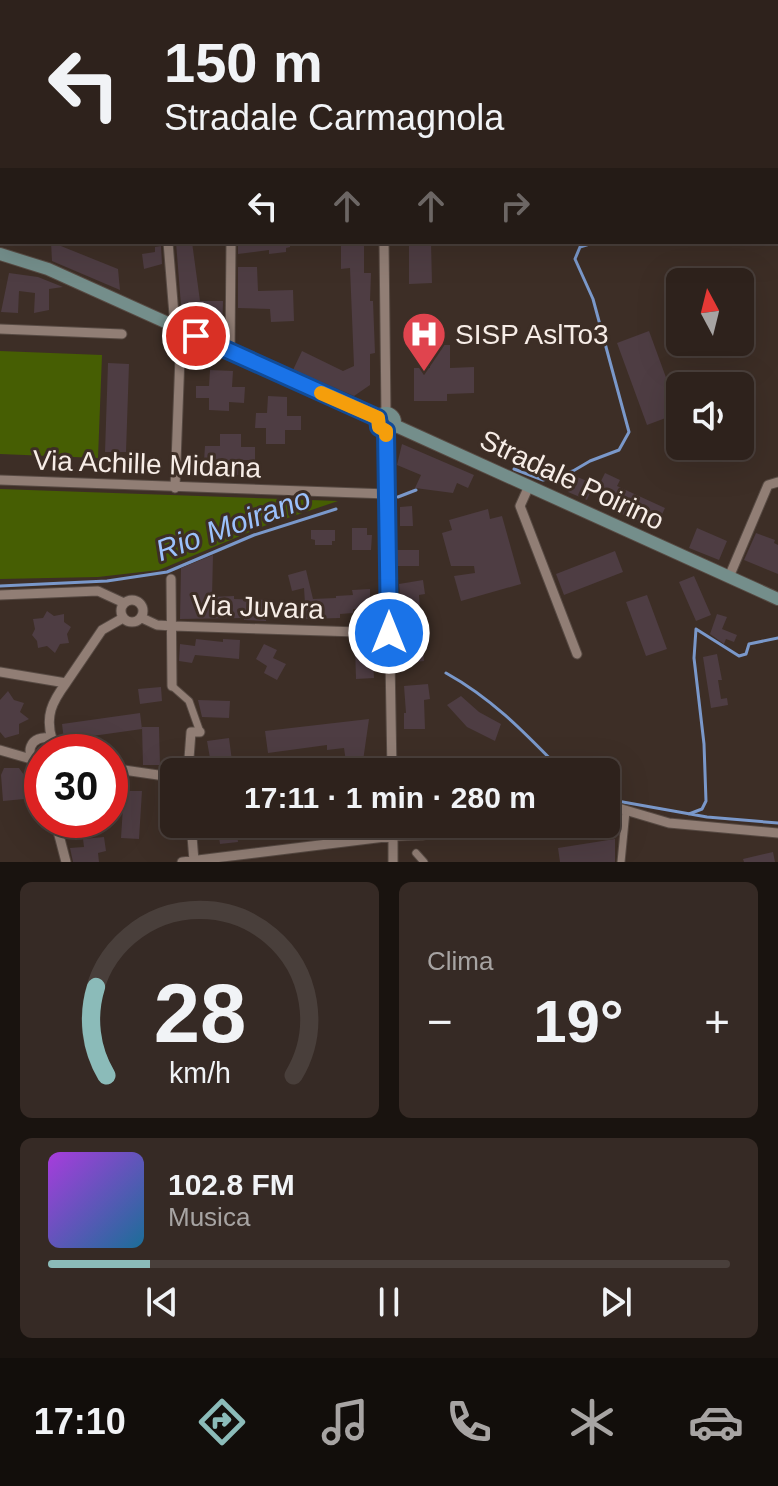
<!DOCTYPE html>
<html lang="it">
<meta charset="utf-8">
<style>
:root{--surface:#2e221c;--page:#362a25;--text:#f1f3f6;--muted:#a7a4a3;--line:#493f3b;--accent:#8bbbb9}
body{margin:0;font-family:Arial,sans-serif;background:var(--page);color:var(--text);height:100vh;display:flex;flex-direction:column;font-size:30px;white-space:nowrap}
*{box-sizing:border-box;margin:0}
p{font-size:26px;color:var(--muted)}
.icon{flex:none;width:44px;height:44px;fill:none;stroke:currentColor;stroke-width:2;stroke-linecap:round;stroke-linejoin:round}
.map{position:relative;height:862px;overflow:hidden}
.details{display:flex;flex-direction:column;gap:20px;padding:20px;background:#19130f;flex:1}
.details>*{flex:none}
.hud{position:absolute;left:0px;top:0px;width:778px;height:244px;box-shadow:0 8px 32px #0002,0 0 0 2px var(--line);background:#2e221c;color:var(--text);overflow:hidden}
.needle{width:52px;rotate:353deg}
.buttons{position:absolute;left:666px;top:268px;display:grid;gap:16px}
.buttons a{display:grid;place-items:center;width:88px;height:88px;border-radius:12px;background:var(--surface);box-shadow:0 8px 32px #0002,0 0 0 2px var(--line);font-size:40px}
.speed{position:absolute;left:24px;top:734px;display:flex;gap:16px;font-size:40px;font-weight:700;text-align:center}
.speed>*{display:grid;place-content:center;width:104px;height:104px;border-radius:50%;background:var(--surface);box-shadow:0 8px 32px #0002,0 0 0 2px var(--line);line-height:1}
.speed .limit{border:12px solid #d22;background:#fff;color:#111}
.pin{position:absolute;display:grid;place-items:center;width:68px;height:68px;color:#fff;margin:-34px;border:4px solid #fff;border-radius:50%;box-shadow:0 2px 8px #0007}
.me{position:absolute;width:88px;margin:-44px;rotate:0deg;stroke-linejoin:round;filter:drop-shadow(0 0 6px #0008)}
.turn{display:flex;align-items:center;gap:28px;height:168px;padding:0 32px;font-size:36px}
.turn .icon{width:104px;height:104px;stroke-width:2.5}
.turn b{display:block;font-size:56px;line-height:68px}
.lanes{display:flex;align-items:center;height:76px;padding:0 32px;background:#0003;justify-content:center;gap:40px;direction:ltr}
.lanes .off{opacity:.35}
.big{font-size:60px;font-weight:700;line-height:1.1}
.details .widget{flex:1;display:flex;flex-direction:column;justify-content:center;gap:12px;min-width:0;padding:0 28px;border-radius:12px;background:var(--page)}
.details .dial{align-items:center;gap:0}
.dial svg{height:208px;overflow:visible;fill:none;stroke:var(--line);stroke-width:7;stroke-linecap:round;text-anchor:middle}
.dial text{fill:var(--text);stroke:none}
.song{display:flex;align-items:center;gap:24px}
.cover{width:96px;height:96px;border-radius:12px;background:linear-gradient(135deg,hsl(280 70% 55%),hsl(200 70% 35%))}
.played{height:8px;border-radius:4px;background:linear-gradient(90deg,var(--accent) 15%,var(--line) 15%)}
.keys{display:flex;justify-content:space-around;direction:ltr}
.heat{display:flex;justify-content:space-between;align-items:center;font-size:44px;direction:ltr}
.details .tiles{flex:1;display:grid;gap:20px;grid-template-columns:1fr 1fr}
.widget:last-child{grid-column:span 2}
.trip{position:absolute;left:160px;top:758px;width:460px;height:80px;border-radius:12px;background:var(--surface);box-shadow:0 8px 32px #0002,0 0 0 2px var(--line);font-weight:700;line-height:80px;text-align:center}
.menu{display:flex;height:128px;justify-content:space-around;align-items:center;background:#120e0b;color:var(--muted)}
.menu .icon{width:56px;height:56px}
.menu .on{color:var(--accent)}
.menu b{font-size:36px;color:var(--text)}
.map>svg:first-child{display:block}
.green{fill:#465e03}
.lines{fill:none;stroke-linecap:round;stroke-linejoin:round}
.stream{stroke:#7a98ca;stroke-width:3}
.building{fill:#4e3d43}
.service-casing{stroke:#574a43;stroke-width:6}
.pedestrian-casing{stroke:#574a43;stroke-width:9}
.minor-casing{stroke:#574a43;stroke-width:11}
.secondary-casing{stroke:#574a43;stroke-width:14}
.service{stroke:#917e75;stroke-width:4}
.pedestrian{stroke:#917e75;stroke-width:7}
.minor{stroke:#917e75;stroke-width:9}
.secondary{stroke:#748e8b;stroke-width:12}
.route-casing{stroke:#114b97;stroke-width:20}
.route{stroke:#1a73e8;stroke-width:14}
.slow{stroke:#f59e0b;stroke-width:14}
.labels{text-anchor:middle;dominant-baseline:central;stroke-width:6;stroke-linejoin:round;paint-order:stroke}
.poi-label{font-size:28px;fill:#f7ede7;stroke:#3d2e26;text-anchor:start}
.street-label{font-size:28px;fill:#f7ede7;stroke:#3d2e26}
.water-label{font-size:30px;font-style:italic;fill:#9bc1fc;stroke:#3d2e26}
</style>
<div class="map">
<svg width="778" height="862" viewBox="0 0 778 862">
<rect width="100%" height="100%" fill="#3d2e26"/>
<path class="green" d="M0,351l102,4 -4,103 -98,-4z
M0,489l338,12 -74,25 -105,44 -61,7 -98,2z"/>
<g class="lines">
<path class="stream" d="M776,118l2,-2
M514,469l29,11 30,-9 17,-10 29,-11 10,-18 -36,-133 -18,-40 5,-12 16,-5
M398,497l18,-7
M0,586l107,-5 60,-9 87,-37 82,-26
M446,673c47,26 80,61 117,99
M606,799l101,18 71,6
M689,814l13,-5 4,-8 -2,-57 -10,-86 2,-29 43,27 7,-2 3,-10 29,-6"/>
</g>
<path class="building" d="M51,242l67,27 2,21 -68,-29z
M176,242h16l8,59h23l-1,34 -17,-7v-8l-23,-2z
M238,242h52v5l-4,1v4l-17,2v-4l-31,4z
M409,242h22l1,41 -23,1z
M341,243h23v30h7l-1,28h3l2,52 -5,1v31l-16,11 -61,-26 9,-19 41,20 11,-5 -4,-98 -9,1z
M161,246l1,18 -18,5 -2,-15 13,-2v-5z
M238,267h19l1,24 35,-1 1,31 -23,1 -1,-13 -32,-1z
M9,273l29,4 25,10 -14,2v21l-15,3 1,-20 -16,-2 -1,22 -17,-1z
M649,331l30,82 -32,12 -30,-82z
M430,345h20v23l24,-1v26l-27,1v7h-33v-33h16z
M108,363l21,1 -3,88h-21z
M210,370l23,1 -1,16h13l-1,16 -15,-1v9l-20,-1v-12h-13v-12h13z
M268,396l19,1v19h14v14h-16v14h-19v-16h-11l1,-15h11z
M220,434h21v13h14v13h-16v15h-18v-14h-17l1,-15h15z
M402,444l72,31 -6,13 -11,-5 -4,10 -38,-5 6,-13 -24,-10z
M605,473l15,7 -3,6 48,22 -9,19 -40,-15 6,-14 -24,-11z
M575,476l19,8 -7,16 -19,-8z
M412,506l1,20h-13v-19z
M488,509l2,10 12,-3 19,68 -60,17 -7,-25 21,-3 -1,-7h-23l-9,-33 10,-3 -3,-10z
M352,528h15v7h5l-1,15h-19z
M697,528l30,13 -8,19 -30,-12z
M311,530h24v11h-3v4h-17v-5l-4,-1z
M756,533l19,7 -1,3 4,2v29l-34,-14z
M396,550h23v16h-23z
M615,551l8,21 -59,23 -8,-21z
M213,555l-1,42 22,-1v3l33,1 -1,21 -22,-1v-2l-64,1 1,-51z
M306,570l7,29 23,-1v-2l17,-1 -1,-5 18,-1v20h-17v4l-13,1v4l-34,1 -2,-31 -12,3 -4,-16z
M694,576l17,39 -15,6 -17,-39z
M423,580l2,14 -6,1 5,66 -18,2 -7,-79z
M647,595l20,54 -21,7 -20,-54z
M47,611l7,5 10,-2v8l7,5 -4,7 2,9 -9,1 -5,9 -8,-7 -9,2 -1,-7 -5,-6 3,-6 -2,-10 10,-1z
M717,614l10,3 -5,12 15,6 -3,7 -8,-3 -2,5 -14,-10z
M196,639l27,3v-3l17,1 -1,19 -44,-4 -3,8 -13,-2 1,-17 15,2z
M264,644l13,6 -4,8 13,6 -9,16 -13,-7 3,-7 -11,-7z
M372,645l2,33 -18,1 -1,-33z
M717,654l5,26h-4l3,19 6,-1 1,7 -17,3 -8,-51z
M428,684l2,15 -6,1 1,29h-21v-16h2l-2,-27z
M161,687l1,14 -22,3 -2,-15z
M8,691l6,9 10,3 -4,9 9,7 -10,5v10l-14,4 -5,-6v-32z
M461,696l18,16 22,12 -6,17 -28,-14 -20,-22z
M198,700l32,1 -1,17 -27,-1z
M140,713l2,16 -78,11 -2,-16z
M369,719l-7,49 -15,1 -3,-21 -17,2v-5l-59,8 -3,-22z
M142,727h17l1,38h-17z
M229,738l3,23 -21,3 -4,-23z
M449,756l3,16h-19l-3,-12z
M518,757l2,15h-21l-2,-12z
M4,768h15l15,21 1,9 -32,3 -2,-26z
M124,791h18l-3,48 -18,-1z
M217,824h49v5l-29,4 1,9 -18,2z
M104,837l2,14 -8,2 1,9h-26l-3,-14 14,-1 -1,-8z
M615,839v23h-55l-2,-14z
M773,852l2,10h-31l-1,-3z"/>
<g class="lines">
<g class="service-casing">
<path id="service" d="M662,0v2"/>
</g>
<g class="pedestrian-casing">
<path id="pedestrian" d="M172,686l17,15 11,31
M223,772h21
M416,853l8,9
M621,862l5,-51"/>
</g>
<g class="minor-casing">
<path id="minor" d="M48,0l2,2
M215,0l2,2
M473,0v2
M678,0l1,2
M168,242l7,85
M384,242l2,172
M0,329l122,5
M230,351l1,-109
M386,431l6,341
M0,480l388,14
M529,486l-9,20 57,148
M175,488l6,-158
M729,577l39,-92 10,-3
M171,579l1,107
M0,595l98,-4 26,12
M121 611a11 11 0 1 1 22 0a11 11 0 1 1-22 0Z
M142,618l15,7 16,1 216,7
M0,672l66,11 36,-53 21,-12
M52,739c-7,-23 0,-37 14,-56
M0,750l31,9
M42,765c-21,-8 -12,-33 10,-26l5,13
M110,768l55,8
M188,772l3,-40h9
M174,794l-9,-7v-11l9,-7 10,3
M606,808l9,-1 54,16 109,10
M55,820l11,42
M191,824l3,37
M393,824v38
M182,862l211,-26 29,-1 71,-11"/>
</g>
<g class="secondary-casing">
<path id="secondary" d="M526,2l6,-2
M0,167h2
M0,254l48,15 330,149
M377 422a9 9 0 1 1 18 0a9 9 0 1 1-18 0Z
M394,425l384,174"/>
</g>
<use href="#service" class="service"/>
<use href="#pedestrian" class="pedestrian"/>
<use href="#minor" class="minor"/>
<use href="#secondary" class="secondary"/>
</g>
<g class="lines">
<g class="route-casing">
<path id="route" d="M196,336l182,82 1,9 7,4 3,202"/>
</g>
<use href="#route" class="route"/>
<path class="slow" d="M321,393l57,25 1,9 7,4v4"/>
</g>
<defs>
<g id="hospital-pin" transform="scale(2.3)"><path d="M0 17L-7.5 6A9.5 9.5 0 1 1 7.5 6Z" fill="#e0444e" stroke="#3d2e26"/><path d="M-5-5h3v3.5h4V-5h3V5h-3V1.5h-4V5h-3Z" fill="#fff"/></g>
</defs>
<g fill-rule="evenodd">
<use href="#hospital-pin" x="424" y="334"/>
</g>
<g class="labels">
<g class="poi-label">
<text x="455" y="334">SISP AslTo3</text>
</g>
<g class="street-label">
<text transform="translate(147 464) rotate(2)">Via Achille Midana</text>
<text transform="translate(572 480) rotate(25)">Stradale Poirino</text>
<text transform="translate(258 607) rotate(2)">Via Juvara</text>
</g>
<g class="water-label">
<text transform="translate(233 524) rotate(-20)">Rio Moirano</text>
</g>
</g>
</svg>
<div class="buttons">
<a><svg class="needle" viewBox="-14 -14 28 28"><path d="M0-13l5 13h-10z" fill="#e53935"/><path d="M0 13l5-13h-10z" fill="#a7a4a3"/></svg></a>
<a><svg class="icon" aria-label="sound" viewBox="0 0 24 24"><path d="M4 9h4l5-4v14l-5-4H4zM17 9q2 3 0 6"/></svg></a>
</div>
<div class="speed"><div class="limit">30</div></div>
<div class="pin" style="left:196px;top:336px;background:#d93025"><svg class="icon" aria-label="arrive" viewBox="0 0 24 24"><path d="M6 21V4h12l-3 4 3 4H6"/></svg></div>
<svg class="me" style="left:389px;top:633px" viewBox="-20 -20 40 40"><circle r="17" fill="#1a73e8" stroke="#fff" stroke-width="3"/><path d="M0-11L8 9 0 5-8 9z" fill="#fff"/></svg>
<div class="trip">17:11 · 1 min · 280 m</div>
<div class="hud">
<div class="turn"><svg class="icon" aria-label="left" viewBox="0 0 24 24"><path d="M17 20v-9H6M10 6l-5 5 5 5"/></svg><div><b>150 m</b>Stradale Carmagnola</div></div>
<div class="lanes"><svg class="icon" aria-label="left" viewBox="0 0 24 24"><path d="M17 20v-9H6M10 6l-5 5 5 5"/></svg><svg class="icon off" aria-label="ahead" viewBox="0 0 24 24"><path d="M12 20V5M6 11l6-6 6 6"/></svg><svg class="icon off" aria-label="ahead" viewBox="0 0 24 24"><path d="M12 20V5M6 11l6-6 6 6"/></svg><svg class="icon off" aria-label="right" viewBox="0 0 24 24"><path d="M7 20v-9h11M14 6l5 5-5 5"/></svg></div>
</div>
</div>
<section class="details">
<div class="tiles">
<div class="widget dial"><svg viewBox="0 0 100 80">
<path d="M14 69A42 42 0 1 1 86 69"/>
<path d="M14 69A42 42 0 0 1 10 35" stroke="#8bbbb9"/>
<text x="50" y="56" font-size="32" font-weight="700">28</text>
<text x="50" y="72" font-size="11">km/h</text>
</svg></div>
<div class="widget"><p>Clima</p>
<div class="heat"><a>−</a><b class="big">19°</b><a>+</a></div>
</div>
<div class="widget">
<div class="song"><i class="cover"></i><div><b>102.8 FM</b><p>Musica</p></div></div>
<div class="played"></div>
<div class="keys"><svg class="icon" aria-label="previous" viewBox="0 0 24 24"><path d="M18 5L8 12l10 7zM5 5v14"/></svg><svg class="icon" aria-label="pause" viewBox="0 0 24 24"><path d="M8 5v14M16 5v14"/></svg><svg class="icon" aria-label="next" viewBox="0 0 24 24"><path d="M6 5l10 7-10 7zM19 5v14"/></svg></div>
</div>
</div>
</section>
<nav class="menu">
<b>17:10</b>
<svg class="icon on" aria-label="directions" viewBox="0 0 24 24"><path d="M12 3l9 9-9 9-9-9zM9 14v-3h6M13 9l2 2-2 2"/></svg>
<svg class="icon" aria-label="music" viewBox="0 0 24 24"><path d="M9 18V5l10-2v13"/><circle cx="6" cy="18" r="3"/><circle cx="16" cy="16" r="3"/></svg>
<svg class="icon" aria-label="phone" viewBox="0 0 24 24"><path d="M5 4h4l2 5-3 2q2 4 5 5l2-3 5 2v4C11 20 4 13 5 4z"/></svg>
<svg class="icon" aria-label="climate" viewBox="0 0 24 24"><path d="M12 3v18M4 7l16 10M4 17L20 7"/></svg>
<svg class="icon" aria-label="car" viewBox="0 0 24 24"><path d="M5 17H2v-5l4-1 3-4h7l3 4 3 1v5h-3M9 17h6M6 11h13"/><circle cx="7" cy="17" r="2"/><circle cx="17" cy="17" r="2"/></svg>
</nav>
